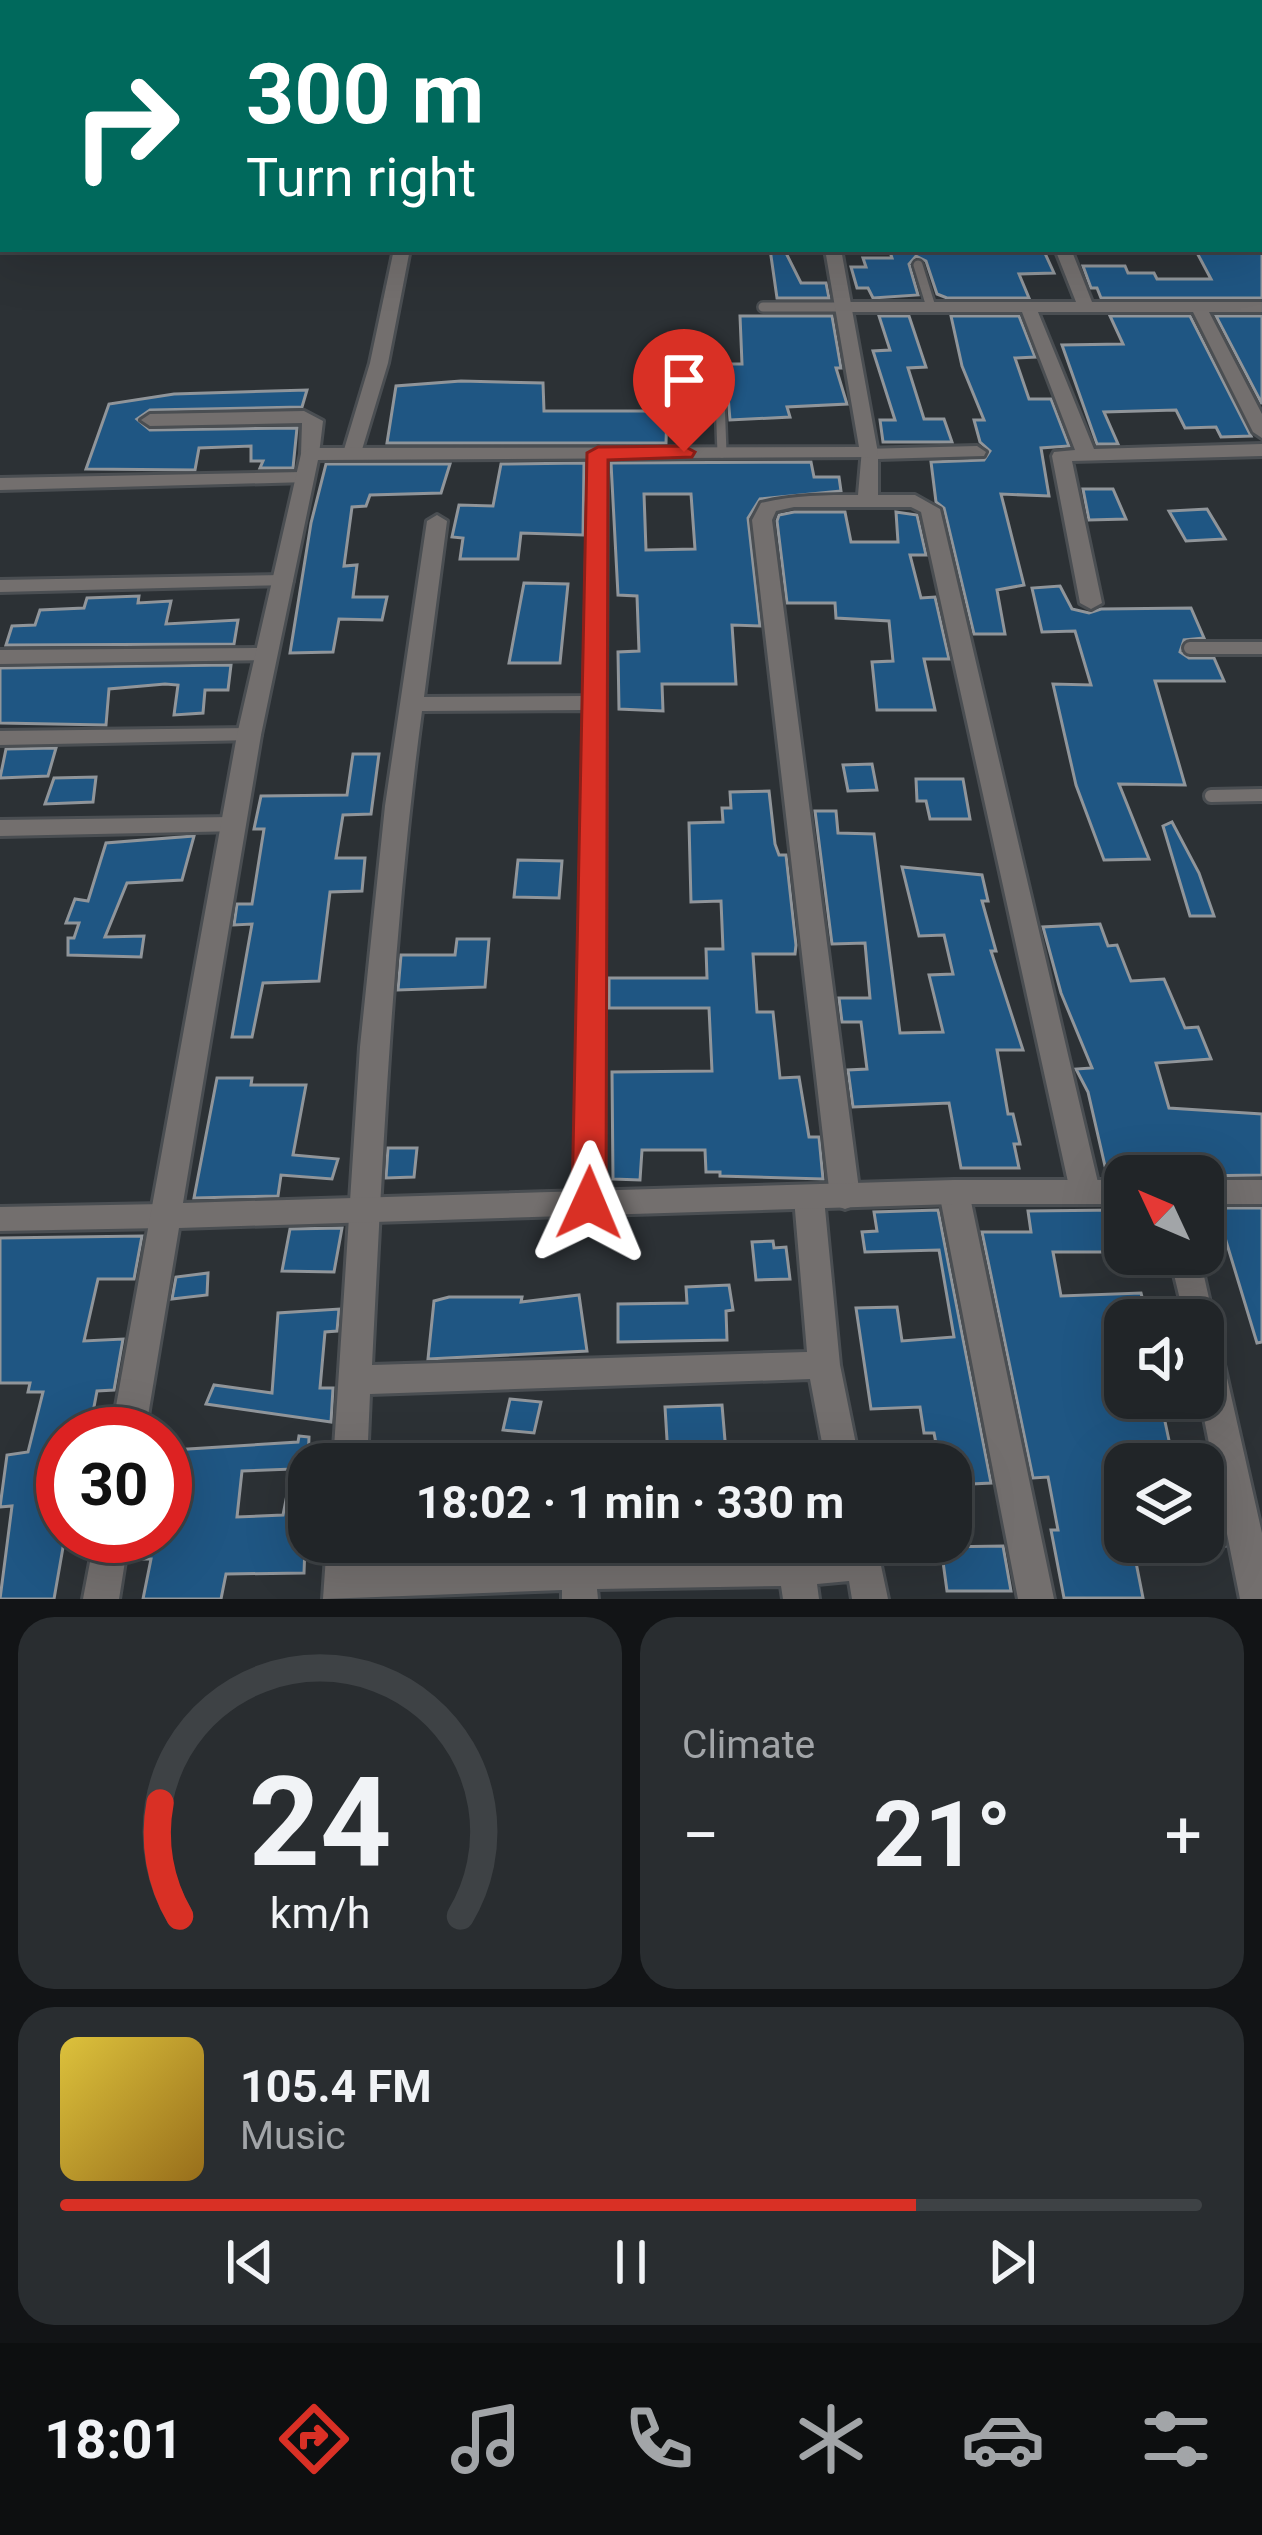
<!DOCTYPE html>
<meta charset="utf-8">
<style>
:root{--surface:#212528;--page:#292d30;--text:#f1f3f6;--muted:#a2a5a8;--line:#3e4245;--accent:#d93025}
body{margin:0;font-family:Roboto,sans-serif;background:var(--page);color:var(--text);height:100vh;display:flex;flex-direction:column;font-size:45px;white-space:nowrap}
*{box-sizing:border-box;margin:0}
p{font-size:39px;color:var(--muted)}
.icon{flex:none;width:66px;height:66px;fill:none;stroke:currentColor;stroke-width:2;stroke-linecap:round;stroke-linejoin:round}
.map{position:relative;height:1599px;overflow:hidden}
.details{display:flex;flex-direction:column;gap:18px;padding:18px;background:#121416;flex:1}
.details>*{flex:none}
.top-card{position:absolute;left:0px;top:0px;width:1263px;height:252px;box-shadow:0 12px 48px #0002,0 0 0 3px var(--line);background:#00695c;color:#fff;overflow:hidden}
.needle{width:78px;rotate:314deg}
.buttons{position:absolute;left:1104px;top:1155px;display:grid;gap:24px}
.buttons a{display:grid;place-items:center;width:120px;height:120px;border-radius:24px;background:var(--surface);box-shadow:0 12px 48px #0002,0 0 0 3px var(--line);font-size:60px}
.speed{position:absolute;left:36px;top:1407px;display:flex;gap:24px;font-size:60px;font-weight:700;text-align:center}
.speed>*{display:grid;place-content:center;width:156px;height:156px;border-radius:50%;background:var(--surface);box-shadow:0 12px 48px #0002,0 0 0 3px var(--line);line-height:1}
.speed .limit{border:18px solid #d22;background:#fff;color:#111}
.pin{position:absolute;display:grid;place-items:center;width:102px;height:102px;color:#fff;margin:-123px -51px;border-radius:50% 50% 50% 0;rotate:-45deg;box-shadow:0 0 12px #0007}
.pin .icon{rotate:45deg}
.me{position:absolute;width:132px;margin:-66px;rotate:1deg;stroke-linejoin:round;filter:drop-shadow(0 0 9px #0008)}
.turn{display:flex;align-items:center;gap:42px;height:252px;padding:0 48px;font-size:54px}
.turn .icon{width:156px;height:156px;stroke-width:2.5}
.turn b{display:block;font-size:84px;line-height:102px}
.big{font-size:90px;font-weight:700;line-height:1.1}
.details .widget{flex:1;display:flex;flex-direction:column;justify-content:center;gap:18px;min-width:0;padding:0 42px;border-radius:36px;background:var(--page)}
.details .dial{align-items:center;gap:0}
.dial svg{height:312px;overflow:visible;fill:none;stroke:var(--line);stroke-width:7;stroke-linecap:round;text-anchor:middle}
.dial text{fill:var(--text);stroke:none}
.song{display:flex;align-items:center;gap:36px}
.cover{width:144px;height:144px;border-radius:18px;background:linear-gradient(135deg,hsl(50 70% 55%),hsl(40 70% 35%))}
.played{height:12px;border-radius:6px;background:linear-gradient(90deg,var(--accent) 75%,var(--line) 75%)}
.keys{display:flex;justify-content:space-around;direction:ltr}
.heat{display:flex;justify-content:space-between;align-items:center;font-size:66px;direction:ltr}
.details .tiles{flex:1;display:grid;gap:18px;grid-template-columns:1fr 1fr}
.widget:last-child{grid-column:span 2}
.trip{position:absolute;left:288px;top:1443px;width:684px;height:120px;border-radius:36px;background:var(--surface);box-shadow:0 12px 48px #0002,0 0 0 3px var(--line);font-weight:700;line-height:120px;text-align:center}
.tab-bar{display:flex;height:192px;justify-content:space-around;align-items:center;background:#0d0f10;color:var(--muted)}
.tab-bar .icon{width:84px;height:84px}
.tab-bar .on{color:var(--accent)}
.tab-bar b{font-size:54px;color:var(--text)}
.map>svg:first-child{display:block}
.building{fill:#1f5683;stroke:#90959a;stroke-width:3;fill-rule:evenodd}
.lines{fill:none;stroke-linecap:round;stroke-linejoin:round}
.service-far1-casing{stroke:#4a4e52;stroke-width:14}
.service-casing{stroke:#4a4e52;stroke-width:18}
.minor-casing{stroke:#4a4e52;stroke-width:6}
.tertiary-casing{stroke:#4a4e52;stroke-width:6}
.service-far1{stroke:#736f6e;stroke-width:9}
.service{stroke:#736f6e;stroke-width:12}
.minor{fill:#736f6e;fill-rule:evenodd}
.tertiary{fill:#736f6e;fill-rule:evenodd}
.route{fill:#d93025;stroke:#8d1f18;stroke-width:3}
</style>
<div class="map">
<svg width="1262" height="1599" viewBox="0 0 1262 1599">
<rect width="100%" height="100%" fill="#2c3135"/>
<path class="building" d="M770,249h14l17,34h25l3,15h-52z
M889,249h154l11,24 -35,1 10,24h-82l-10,-4 -11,-33 -10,-5 -7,8 9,31 -45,3 -5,-10h-11l-6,-21h15l-3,-9h29z
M1195,249h67v49h-161l-4,-10h-6l-8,-22h42l3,7h26l3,6h54z
M740,316h92l9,52h-5l11,36 -60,3 3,10 -60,3 -2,-25 -7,-5 -14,3 -4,-29h39z
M879,316h30l17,51 -18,1 16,51h20l8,23h-69l-3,-22h15l-22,-69 17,-1z
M951,316h68l16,41 -20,1 14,41h22l18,47 -28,2 8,48 -48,-2 23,91 -27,5 8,44h-31l-30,-126 -8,-6 -5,-40 53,-2 6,-9 -10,-9 -6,-22h10l-22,-54z
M1110,316h80l61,120 -30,1 -5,-10 -31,1 -9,-18 -72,2 14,32h-21l-35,-99 61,-1z
M1216,316h46v88z
M461,381l82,2 1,28h123l-1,32h-279l9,-57z
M307,390l-5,17 -152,3 -13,9 13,11 147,-2 -4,40h-33l3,-7h-12v-15l-52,2 -4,22 -109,-1 23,-65 65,-10z
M811,462l3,15h25l2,14 -81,8 -12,19 12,108 -28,-1 4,59h-74l1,27 -44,-2 -1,-57 21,-1 -2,-55 -19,-1 -7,-132zM644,494h47l4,55 -49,1z
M584,463l-1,72 -62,-2 -3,26h-58l3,-21 -11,-1 7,-32 34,1 8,-42z
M326,464h124l-9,29 -71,2 -4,11 -14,1 -8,59 13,-1 -4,32h34l-5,23 -43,-1 -6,33 -43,1 21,-130z
M1083,489h30l13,30 -37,1z
M1207,509l18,30 -39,2 -17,-30z
M794,512h51l6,30h47l-2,-30 21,3 9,40h-16l11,43 14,-1 14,62h-25l11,51h-58l-5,-48 21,-1 -4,-40 -53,-3 -1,-15h-48l-10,-82 2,-6z
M524,583l44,1 -8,79h-51z
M1060,586l12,23 17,4 12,-4 90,-1 13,30 -20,2 -4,12 9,6h25l10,23h-69l30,104 -66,-1 30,75 -45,1 -28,-75 -23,-101 38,1 -16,-54 -33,1 -10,-44z
M139,596l-1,7 33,-2 -5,23 72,-4 -4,24 -228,1 6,-19 23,-1 5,-15 44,-2 3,-10z
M231,665l-3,25h-23l-2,23 -29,2 4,-30 -13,-1 -56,5 -3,36 -106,-2v-55z
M56,748l-8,28 -48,2 6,-29z
M353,754h26l-8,60 -28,1 -7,43h29l-3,33 -32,1 -11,89 -56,2 -11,54h-20l20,-113 -18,1 3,-21h15l12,-75h-10l7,-33 86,-1z
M872,764l5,26 -29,1 -5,-26z
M96,777l-3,25 -48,2 9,-26z
M916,779h47l7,40h-40l-4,-18h-9z
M769,791l6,53 4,11h7l10,90 -1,9h-42l4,58h16l7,66 19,-1 10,60h10l4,42 -103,-3v-4h-14l-1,-22h-63l-2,30 -27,-1 -1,-107 100,-1 -3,-63h-100v-30h98l-1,-29h17l-2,-48 -30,1 -2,-79 34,-1 -1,-14h9l-1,-16z
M815,811h21l2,22 36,1 26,199 43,-1 -14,-57 24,-1 -9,-39 -25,1 -17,-69 80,8 6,26h-6l14,50h-5l32,99h-26l11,64h5l7,30h-6l5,24h-58l-12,-65 -96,4 -5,-37 19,-1 -6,-47h-19l-3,-24h31l-5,-55 -33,1z
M1172,822l27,51 15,43h-24l-27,-90z
M194,836l-12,44 -55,3 -22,54 39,-1 -3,21 -73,-2v-17h6l5,-15h-13l9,-24 13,2 18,-58z
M518,860l44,1 -3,37 -45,-1z
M1100,924l8,22 9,-1 14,36 33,-2 21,49 13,-1 13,32 -55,4 13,45 93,6v61l-68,1 -3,-10h-86l-17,-74 -12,-23 16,-1 -31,-75 -18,-66z
M457,939h32l-4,48 -87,3 3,-35h54z
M217,1078h35l-1,7h55l-13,70 45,4 -6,20 -51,-4 -3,21 -84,2z
M388,1148h29l-3,29 -28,1z
M1216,1208h46v134l-5,1z
M938,1210l53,273 -40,2v-21h-11l-6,-31h-10l-4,-26 -49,2 -15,-101 41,-1 5,34 52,-4 -15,-87 -74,2 -3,-20 15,-1 -3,-19z
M1118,1210l7,42h-72l8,44 80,-3 7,27h-23v78h35l14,66 -68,3 14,63h5v12h7l11,56h-79l-13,-68h7l-10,-53 -15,1 -51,-246h49l-3,-21z
M342,1228l-8,44 -52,-1 8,-42z
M142,1236l-8,43h-36l-14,62 39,-2 -9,51 -17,1 -7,37 -28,1 -11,90 12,-1 2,18 -11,63h-54l12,-93 -12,1 7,-52 21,-3 15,-60h-15l2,-9h-30v-145z
M773,1241l1,7 12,-1 4,32 -34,1 -4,-38z
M208,1273l-1,22 -35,4 4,-22z
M729,1285l4,25 -7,1 1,29 -109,2v-38l69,-1 -1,-16z
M579,1295l8,56 -159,8 6,-58 15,-4h73l-1,5z
M339,1309l-2,22 -12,1 -5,56h13l-2,34 -125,-18 8,-19 58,8 6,-80z
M510,1399l31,3 -7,31 -31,-3z
M722,1405l5,59h-39l-1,-9 -19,1 -3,-49z
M299,1436l10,1 -5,136 -78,1 -5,25h-78l8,-40h-7l5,-23h16l8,-86 125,-8zM292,1469l-9,46 -46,2 5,-46z
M1207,1475l9,28 9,43 -22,1v-71z
M1003,1546l8,45h-64l-6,-44z"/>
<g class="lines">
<g class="service-far1-casing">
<path id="service-far1" d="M918,265l13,42
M763,307h81
M720,399l2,54"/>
</g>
<g class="service-casing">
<path id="service" d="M1190,648h72
M1211,796l51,-1"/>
</g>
<g class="minor-casing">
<path id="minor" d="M219,0h76l-79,3z
M588,0h12l1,3h-12z
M677,0h12l1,3h-12z
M0,1l8,2h-5v6z
M1260,192h2v10h-2z
M394,249h16l-22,114 -27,90 -9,6 -9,-6 27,-90z
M1055,249h16l21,53h170v10h-53l53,102v24l-9,-6 -60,-120h-155l56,137 168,-5v12l-190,5 30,142 -11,6 -11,-6 -28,-147 2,-4 21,-2 -53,-138h-178l-8,-5 8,-5h232z
M304,411l19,10 -4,33 -9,6 -9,-6 1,-31 -152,3 -9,-6 9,-6z
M977,446l9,6 -2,4 -106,3v36h37l25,14 160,682 -4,8 -11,4 -11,-4 -4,-8 -149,-679 -10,-5h-117l-18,4 -4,9 88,677 -4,8 -11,4 -11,-4 -4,-8 -78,-677 9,-17c33,-8 64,-8 97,-8l4,-46z
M598,447l9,6 -3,750 -4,9 -11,3 -11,-3 -4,-9 10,-493 -162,1c-29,217 -39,436 -50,654l435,-13 -13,-154 4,-8 11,-4 11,4 4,8 16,167 20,99h-34l-16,-85 -440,15 -3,70h-34l27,-417 25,-241 42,-285 10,-6 10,6 -23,176 160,-1 5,-243z
M302,472l10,6 -3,4 -309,8v-12z
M283,575l10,6 -3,4 -290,7v-12z
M265,648l8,2 3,5 -3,5 -273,4v-14z
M249,728l12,7 -4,5 -257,5v-14z
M233,817l12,8 -3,6 -242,5v-16z
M954,1180l11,4 4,8 85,407h-36l-79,-407 4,-8z
M163,1204l11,3 4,9 -4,9 -11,3 -163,3v-24z
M1169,1254h30l63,279v66h-22l-40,-201 3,-78h-18z
M327,1542h34v21l436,-11 46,-4 -1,-6h34l12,57h-36l-3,-18 -32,3 2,15h-36l-2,-13 -184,3 1,10h-36v-9l-239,9z"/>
</g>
<g class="tertiary-casing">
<path id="tertiary" d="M776,0h12l1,3h-12z
M825,249h16l37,204 -2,4 -558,3 -57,275 -78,468 771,-23h171v24h-171l-775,24 -34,206h-34l126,-699 64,-281 9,-6 549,-1z
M1203,1180h59v24h-59z
M95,1536h34l-10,63h-36z"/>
</g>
<use href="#service-far1" class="service-far1"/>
<use href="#service" class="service"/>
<use href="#minor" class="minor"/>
<use href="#tertiary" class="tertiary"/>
</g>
<path class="route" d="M684,446l11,6 -3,5 -84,3 -2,743 -5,10 -12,4 -12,-4 -5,-10 15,-750 11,-6z"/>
</svg>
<div class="buttons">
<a><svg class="needle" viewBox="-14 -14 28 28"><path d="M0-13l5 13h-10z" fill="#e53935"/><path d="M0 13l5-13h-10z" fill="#a2a5a8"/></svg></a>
<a><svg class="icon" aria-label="sound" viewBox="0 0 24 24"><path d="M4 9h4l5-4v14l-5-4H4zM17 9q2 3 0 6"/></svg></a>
<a><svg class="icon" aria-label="layers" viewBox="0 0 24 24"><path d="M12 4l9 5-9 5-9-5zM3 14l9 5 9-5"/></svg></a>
</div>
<div class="speed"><div class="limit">30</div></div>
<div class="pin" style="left:684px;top:452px;background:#d93025"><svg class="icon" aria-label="arrive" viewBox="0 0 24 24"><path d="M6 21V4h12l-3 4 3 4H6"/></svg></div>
<svg class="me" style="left:589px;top:1203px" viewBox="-20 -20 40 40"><path d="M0-17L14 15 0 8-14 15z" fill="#d93025" stroke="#fff" stroke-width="4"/></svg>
<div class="trip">18:02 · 1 min · 330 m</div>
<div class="top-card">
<div class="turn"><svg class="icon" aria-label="right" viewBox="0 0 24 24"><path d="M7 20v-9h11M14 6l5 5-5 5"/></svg><div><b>300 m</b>Turn right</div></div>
</div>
</div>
<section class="details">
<div class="tiles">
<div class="widget dial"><svg viewBox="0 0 100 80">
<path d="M14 69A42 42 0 1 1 86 69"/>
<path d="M14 69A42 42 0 0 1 9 40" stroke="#d93025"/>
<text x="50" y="56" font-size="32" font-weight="700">24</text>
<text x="50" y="72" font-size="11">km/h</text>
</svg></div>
<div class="widget"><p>Climate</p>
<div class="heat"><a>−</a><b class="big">21°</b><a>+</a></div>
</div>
<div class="widget">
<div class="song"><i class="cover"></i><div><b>105.4 FM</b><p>Music</p></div></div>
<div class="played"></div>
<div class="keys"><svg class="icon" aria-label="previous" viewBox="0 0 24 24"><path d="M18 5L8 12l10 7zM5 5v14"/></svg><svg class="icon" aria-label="pause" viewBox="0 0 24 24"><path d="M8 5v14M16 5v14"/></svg><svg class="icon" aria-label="next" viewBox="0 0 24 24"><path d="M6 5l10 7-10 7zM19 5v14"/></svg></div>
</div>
</div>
</section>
<nav class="tab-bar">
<b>18:01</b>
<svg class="icon on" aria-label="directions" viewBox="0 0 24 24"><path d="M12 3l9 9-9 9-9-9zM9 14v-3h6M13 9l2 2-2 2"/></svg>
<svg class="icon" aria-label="music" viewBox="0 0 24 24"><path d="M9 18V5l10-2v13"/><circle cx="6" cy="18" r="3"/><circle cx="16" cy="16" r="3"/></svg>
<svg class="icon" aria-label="phone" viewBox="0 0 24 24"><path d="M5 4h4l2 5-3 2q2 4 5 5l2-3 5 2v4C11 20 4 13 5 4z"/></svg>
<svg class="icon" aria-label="climate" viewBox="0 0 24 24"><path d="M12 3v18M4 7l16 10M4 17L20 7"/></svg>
<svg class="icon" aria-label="car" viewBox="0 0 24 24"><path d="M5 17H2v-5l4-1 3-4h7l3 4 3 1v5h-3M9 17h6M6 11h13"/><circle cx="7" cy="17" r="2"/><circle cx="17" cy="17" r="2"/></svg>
<svg class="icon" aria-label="filters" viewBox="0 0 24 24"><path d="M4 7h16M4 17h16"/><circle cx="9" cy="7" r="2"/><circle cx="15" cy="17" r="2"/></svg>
</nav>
